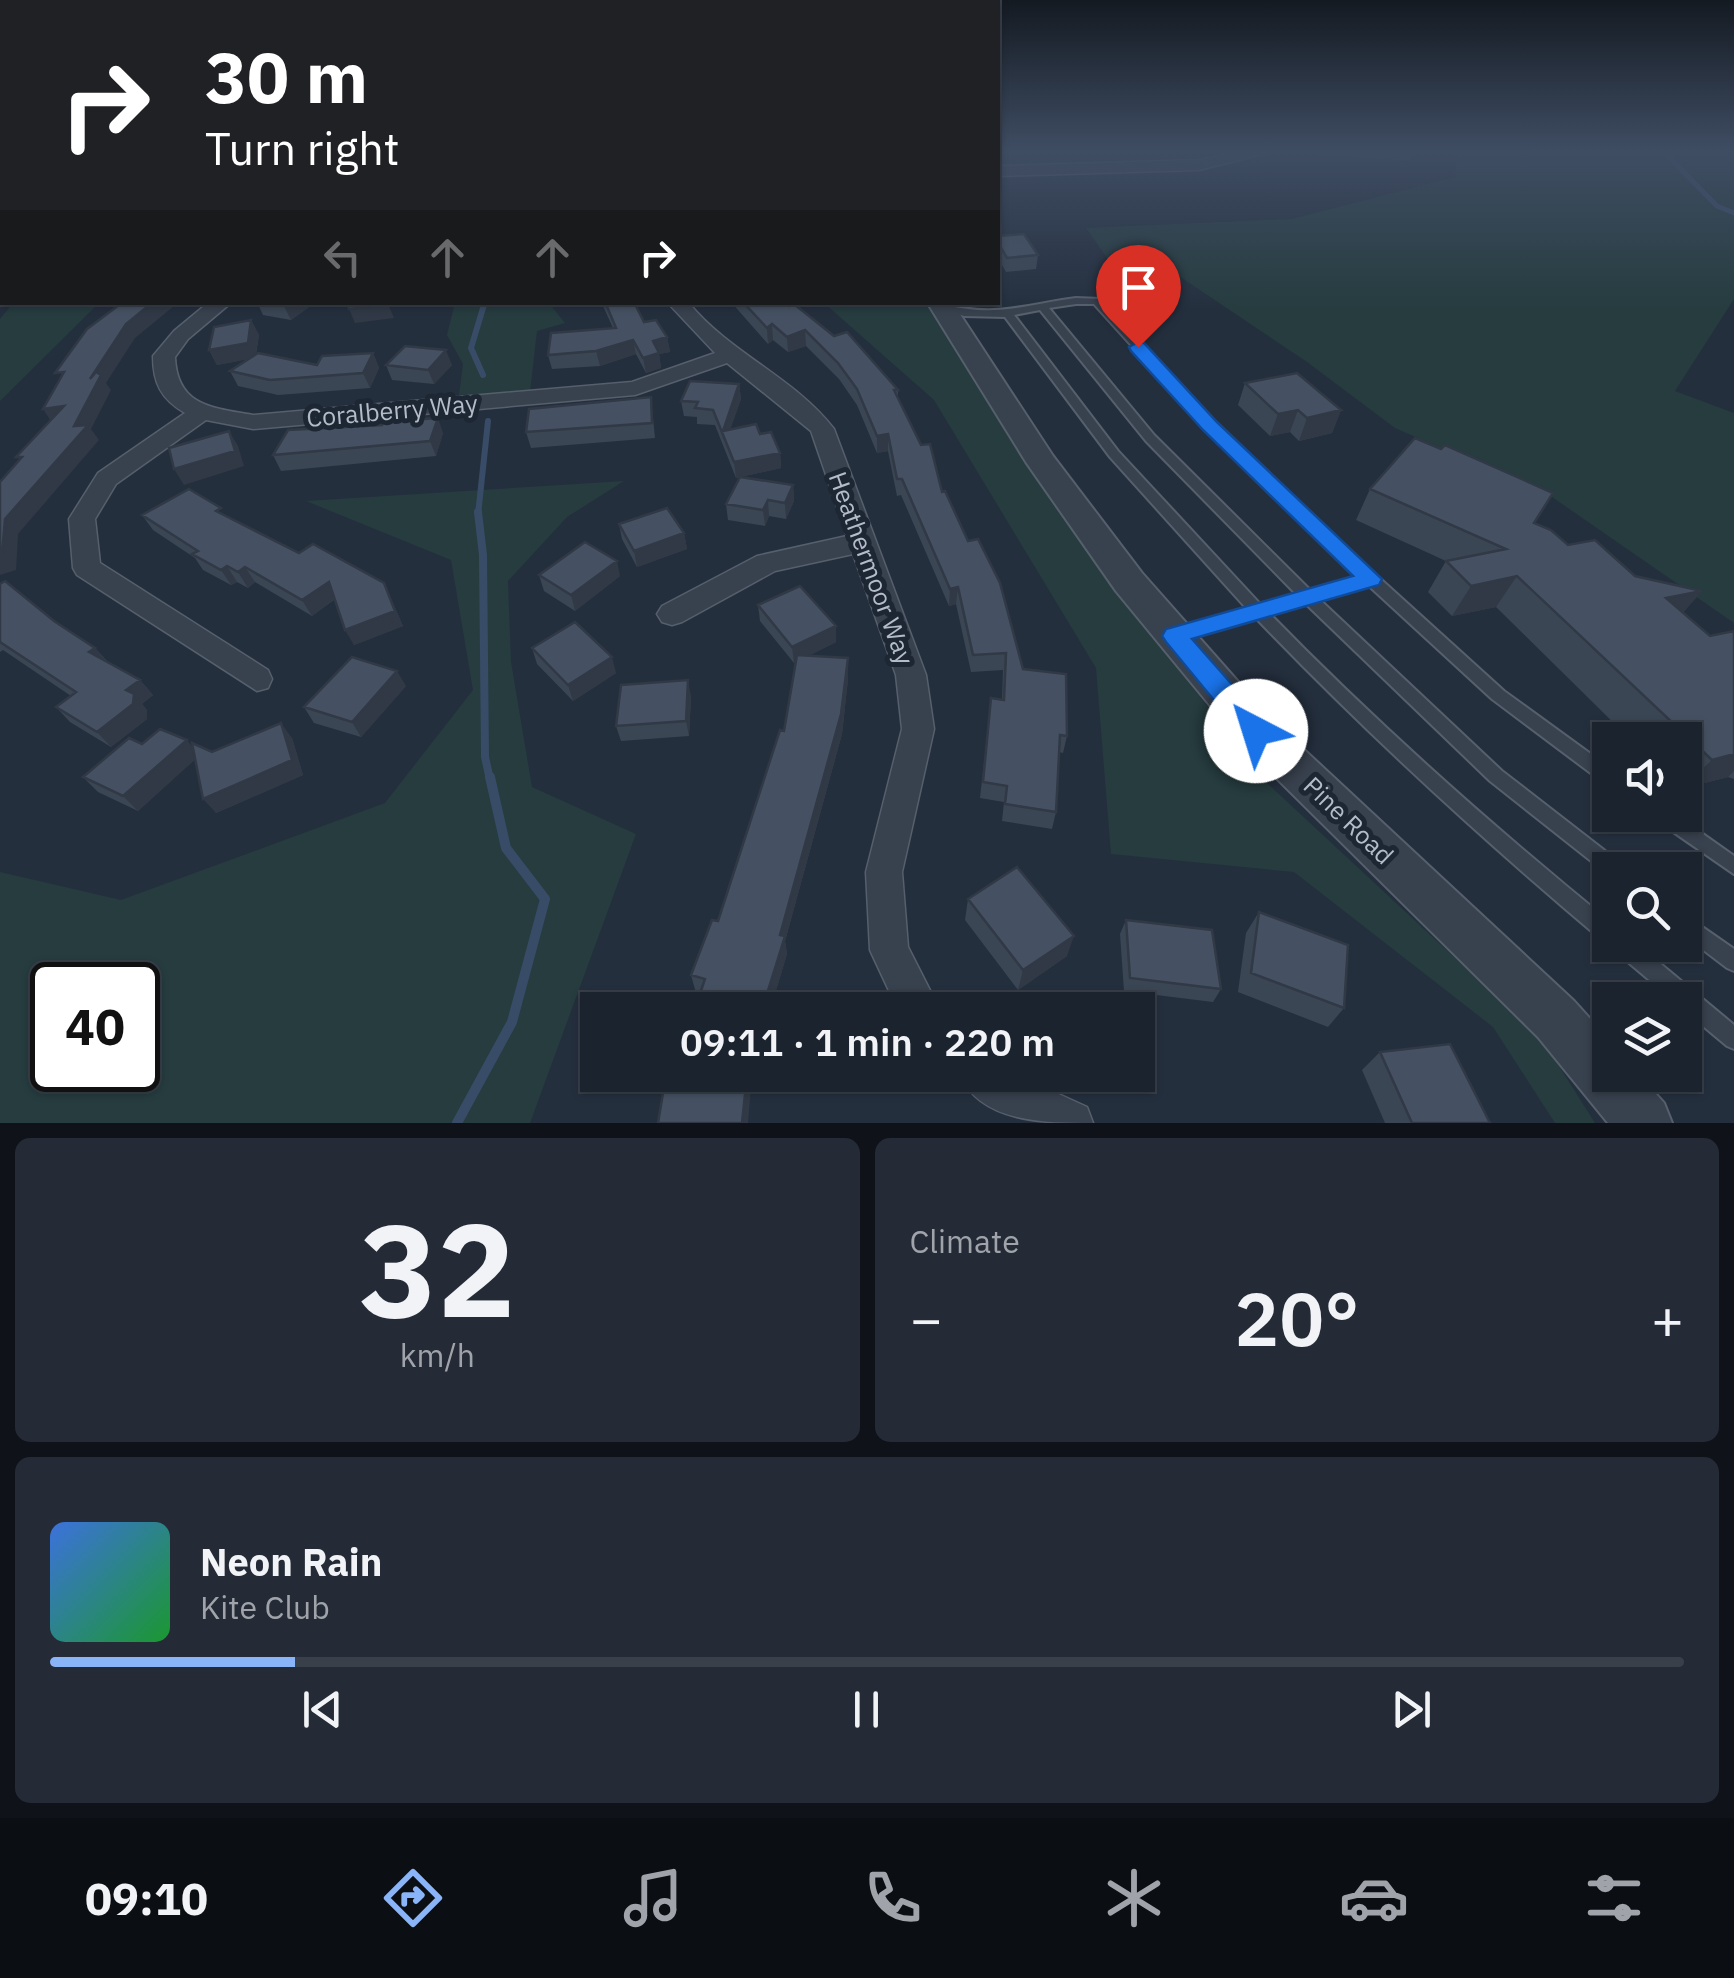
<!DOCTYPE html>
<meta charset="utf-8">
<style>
:root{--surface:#1b232e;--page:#242b36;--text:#f1f3f6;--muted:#a0a4aa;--line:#39404a;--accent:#8ab4f8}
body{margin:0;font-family:"IBM Plex Sans",sans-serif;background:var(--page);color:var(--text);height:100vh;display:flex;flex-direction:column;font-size:38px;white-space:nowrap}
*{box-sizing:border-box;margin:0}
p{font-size:32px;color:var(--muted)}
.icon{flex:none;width:55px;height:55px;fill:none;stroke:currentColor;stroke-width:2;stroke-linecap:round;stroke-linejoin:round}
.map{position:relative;height:1123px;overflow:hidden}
.details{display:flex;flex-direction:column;gap:15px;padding:15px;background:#0f1319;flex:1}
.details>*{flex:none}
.top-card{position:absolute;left:0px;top:0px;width:1000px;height:305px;box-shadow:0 2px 8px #0004,0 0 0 2px var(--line);background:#202124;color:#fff;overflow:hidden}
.buttons{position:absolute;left:1592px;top:722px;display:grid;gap:20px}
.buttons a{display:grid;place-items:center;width:110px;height:110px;border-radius:0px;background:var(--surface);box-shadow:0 2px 8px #0004,0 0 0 2px var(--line);font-size:50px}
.speed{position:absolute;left:30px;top:962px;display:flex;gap:20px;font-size:50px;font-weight:700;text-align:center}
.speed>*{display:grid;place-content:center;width:130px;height:130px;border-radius:50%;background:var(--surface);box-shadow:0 2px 8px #0004,0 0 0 2px var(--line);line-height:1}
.speed .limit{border:5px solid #111;border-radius:15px;background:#fff;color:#111}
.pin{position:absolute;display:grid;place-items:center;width:85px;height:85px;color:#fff;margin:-102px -42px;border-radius:50% 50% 50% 0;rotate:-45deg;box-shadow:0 0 10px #0007}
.pin .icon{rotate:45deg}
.me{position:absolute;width:110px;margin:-55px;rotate:320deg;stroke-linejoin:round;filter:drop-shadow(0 0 8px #0008)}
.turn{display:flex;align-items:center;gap:35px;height:210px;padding:0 40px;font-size:45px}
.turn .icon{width:130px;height:130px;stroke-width:2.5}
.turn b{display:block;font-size:70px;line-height:85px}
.lanes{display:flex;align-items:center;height:95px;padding:0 40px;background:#0003;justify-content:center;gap:50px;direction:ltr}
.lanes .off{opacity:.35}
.big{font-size:75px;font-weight:600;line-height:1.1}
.details .card{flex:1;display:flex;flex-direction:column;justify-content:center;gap:15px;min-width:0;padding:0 35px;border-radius:15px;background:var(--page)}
.details .dial{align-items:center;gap:0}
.dial b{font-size:130px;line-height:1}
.song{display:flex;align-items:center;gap:30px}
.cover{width:120px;height:120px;border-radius:15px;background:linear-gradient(135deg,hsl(220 70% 55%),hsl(130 70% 35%))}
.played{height:10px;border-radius:5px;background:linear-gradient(90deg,var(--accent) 15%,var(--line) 15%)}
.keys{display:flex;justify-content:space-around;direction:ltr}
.heat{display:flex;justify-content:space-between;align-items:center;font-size:55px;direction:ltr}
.details .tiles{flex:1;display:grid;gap:15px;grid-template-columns:1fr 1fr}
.card:last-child{grid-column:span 2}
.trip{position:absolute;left:580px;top:992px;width:575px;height:100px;border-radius:0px;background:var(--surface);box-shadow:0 2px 8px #0004,0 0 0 2px var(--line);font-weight:600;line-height:100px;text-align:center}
.menu{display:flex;height:160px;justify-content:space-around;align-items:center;background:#0b0e12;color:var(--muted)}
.menu .icon{width:70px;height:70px}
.menu .on{color:var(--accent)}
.menu b{font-size:45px;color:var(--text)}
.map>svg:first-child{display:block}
.green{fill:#263c3f;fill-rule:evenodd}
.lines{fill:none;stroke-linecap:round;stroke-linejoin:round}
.stream-far3{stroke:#394c67;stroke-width:5}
.stream-far2{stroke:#394c67;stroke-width:6}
.stream-far1{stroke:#394c67;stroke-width:8}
.stream{stroke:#394c67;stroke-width:10}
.service-casing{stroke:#565f6c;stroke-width:4}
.minor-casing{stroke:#565f6c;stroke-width:3}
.tertiary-casing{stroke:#565f6c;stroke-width:4}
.service{fill:#38414e;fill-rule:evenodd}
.minor{fill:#38414e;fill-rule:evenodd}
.tertiary{fill:#38414e;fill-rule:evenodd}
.wall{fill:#3b4654}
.shaded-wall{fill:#303945}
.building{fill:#455162;stroke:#303945;stroke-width:2.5}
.route{fill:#1a73e8;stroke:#114b97;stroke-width:2.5}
.labels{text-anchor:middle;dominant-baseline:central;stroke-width:10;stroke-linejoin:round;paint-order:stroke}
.street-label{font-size:25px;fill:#b4bcc9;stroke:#1d2633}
</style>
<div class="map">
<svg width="1734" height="1123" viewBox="0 0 1734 1123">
<rect width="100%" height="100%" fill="#242f3e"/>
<path class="green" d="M1457,153h277v146l-59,92 59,22v210l-182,-126 -157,-69 -88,-66 -128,-86 -55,6 -38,-54 206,-9 163,-42z
M13,303h86l-99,98v-82z
M455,303h94l16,20 -28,8 -7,61 -71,3 4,-31 -16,-29z
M824,303h101l166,254 176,226 275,256 53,84h-40l-62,-96 -199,-155 -183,-18 -15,-186 -162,-268z
M624,481l-57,36 -59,64 3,81 21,125 104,47 -106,289h-530v-251l121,28 264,-97 88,-113 -22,-130 -145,-59zM138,985v85h-86v-85z"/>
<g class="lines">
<path class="stream-far3" d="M1665,153l52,53 17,7
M482,311l4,-9"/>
<path class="stream-far2" d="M483,308l-12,40 12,27
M478,515l10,-94"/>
<path class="stream-far1" d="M478,512l5,43 2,202 5,23"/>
<path class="stream" d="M457,1123l55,-101 33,-123 -39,-51 -16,-71"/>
<g class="service-casing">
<path id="service" d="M1076,298l25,1 113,125 162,151 128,116 106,77v17l-6,-2 -112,-84 -124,-114 -49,14 183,172 120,93 3,6h-15v6l-120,-95 -185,-178 -36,10c107,110 222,212 341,309v21l-7,-2c-121,-102 -238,-209 -348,-324l-80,24 -5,-2 -2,-4 2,-4 77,-22 -137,-152 -105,-140 -41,-1 -27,-9 5,-3c54,14 81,1 134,-6zM1076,304h18l112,124 154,149 -49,14 -157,-156 -105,-127zM1040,310l106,131 151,154 -36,10 -143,-154 -104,-136z
M1653,815h23l58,41v18l-78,-54z
M1685,915l49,34v22l-7,-3 -42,-32z
M1613,945h25l96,80v24l-7,-3 -42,-35v-11h-12l-57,-48z"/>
</g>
<g class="minor-casing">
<path id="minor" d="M1237,153h30l-68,17 -201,6v-10l201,-6z
M2,165v10l-2,1v-10z
M209,302h23l-44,37 -13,18c2,49 37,51 78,58l379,-33 83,-29 -48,-51h21c41,51 106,75 146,127l92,246 8,54 -32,143 6,75 32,63h-42l-28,-60 -4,-78 36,-143 -6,-54 -43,-121 -78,17 -93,51 -10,3 -10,-3 -5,-8 5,-8 95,-50 90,-20 -36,-105 -84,-68 -92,32 -382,34 -47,-9 -90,64 -21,35 5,44 168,107 4,9 -4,9 -11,3 -180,-116 -4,-7 -4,-49 29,-46 87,-60c-24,-14 -32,-30 -32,-57l21,-25z
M960,1075h57l70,32 6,16c-47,0 -112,0 -133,-48z"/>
</g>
<g class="tertiary-casing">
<path id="tertiary" d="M927,302h25l101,154 89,117 129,146 303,282 36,40v34h29l25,28 8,20h-64l-70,-86 -297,-294 -125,-152 -90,-129z"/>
</g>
<use href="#service" class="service"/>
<use href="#minor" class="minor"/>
<use href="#tertiary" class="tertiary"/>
</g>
<path class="wall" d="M1322,153h91l-3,8 -88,-6z
M998,236l40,19 -2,14 -30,3 -8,-14z
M257,302h59l-25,18 -28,-5z
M594,302h40l10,20 23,15 3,15 -11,2 2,14 -15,5 -10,-19 -36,12 -48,3 -4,-14 65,-27 -10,-22 -6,1z
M731,302h55l112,88v8l125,271 44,67 -4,17 -4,-1 -3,60 -4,17 -50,-8 2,-19 -24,-4 11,-100 11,2 1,-30 -32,2 -15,-68 -7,2 -48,-111 -4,1 -9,-45 -11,2 -20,-48 -18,-26 -33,-33 -18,6 -15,-12 -5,4z
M251,320l8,15 -3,19 61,11 56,-12 6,15 -9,20 -92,7 -40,-9 -8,-15 18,-12 -31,6 -8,-15z
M386,365h66l-18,19 -42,-4z
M1245,383l96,27 -9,23 -33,8 -9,-9 -20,4 -32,-31z
M739,384l2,15 -11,30 30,5 20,19 1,15 -45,10 -21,-53 -18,-1v-7l-13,-1 -3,-15z
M651,397l4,41 -124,10 -5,-16z
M443,433l-7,23 -155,15 -8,-16z
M793,485l1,16 -8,18 -17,-3 -4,10 -37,-6 -2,-16z
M1370,489l164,34 34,22 67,31 67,15 -19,21 27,24 24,-5v148l-6,-2 -43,11v-48h-54l-135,-133 -44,9 -24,-24 18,-31 -90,-41z
M142,515l84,2 73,36 85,30 19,43 -49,19 -19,-46 -23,17 -57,-34 -7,6 -11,-6 -6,3 -28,-15 -8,-12 -42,-28z
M619,524l65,9 3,16 -50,18 -15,-28z
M539,575l81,1 -45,35 -31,-20z
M0,584l95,64 12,13 33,19 13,15 -11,9 5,6v9l-36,28 -41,-25 -14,-15 15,-11 -68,-46 -3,2z
M758,605l78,37 -28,14 40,2v21l-6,55 -57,207 2,13 -17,56h-75l5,-17h-4l-5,-18 27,-54 66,-190 12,-69 -2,1 -34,-42z
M532,648l84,25 -43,28 -36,-37z
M406,686l-45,51 -47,-14 -10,-16z
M691,696l-2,40 -68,5 -5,-15z
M292,738l11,37 -87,38 -21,-54 -57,52 -40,-19 -15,-15 110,-29 19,4z
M968,899l99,57 -49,34 -53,-70z
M1259,912l85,96 -16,19 -90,-35 8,-59z
M1126,920l95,69 -8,13 -89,-11 -4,-57z
M1380,1052l110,71h-105l-23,-53z"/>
<path class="shaded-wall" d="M153,302h26l-44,36 -29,45 5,7 -20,39 8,11 -81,94 -2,36 -16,5v-20l5,-36 69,-93 16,-47 36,-55z
M289,302h27l-25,18 -7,-14z
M388,304l6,14 -39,5 -6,-14z
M251,320l8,15 -4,23 -38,7 -8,-15z
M772,324l1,16 -5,4 -1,-16z
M805,330l1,16 -18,6 -1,-15z
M667,337l3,15 -11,2 2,14 -15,5 -3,-15 10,-17z
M633,340l3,14 -36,12 -4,-15z
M446,350l6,15 -18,19 -6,-14z
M373,353l6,15 -9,20 -7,-15z
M739,384l2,15 -15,43 -3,-11z
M64,406l-11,18 -10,-15z
M1298,410l-8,22 -20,4 8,-22z
M1341,410l-9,23 -33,8 8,-23z
M438,418l5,15 -7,23 -6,-15z
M229,431l9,15 6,20 -60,19 -10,-16z
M888,434v17l-11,2v-17z
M780,453l1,15 -45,10 -2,-16z
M793,485l1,16 -8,18 -1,-16z
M768,500l1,16 -4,10 -2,-16z
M684,533l3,16 -50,18 -3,-16z
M617,561l3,15 -45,35 -4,-16z
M227,566l10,16 -6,3 -10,-15z
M245,567l10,15 -7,6 -10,-16z
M1517,576l-21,31 -44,9 19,-30z
M329,582l8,15 -25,19 -10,-16z
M384,583l19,43 -49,19 -9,-15z
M958,587l-2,17 -7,2 1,-17z
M1702,591l-26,30 -10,-23z
M836,626v16l-42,21 -2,-16z
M95,648l13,15 -19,-11z
M612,657l4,16 -43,28 -5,-16z
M848,658v21l-6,55 -57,207 2,13 -17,56h-8z
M397,671l9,15 -45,51 -9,-15z
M140,680l13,15 -11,9 5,6v9l-36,28 -14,-15 29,-42z
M688,680l3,16 -2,40 -3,-15z
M281,723l11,15 11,37 -87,38 -13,-14z
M187,740l12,16 -61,55 -15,-15z
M1734,754v17l-6,6 -43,11v-3l27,-25z
M1074,936l-7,20 -49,34 5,-20z
M747,1075h5l-4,48h-6z"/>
<path class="building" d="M1024,234l14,21 -31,3 -9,-16v-6z
M123,302h30l-27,22 -36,55 6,-7 5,3 -27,51 14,-1 -83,94 -3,35 -2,1v-73l22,-25h-6l48,-51 -21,3 21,-37 -9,1 32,-44z
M264,302h25l-5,4z
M346,302h42v2l-39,5z
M605,302h29l10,20 12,-2 11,17 -14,4 6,12 -16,5 -10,-18 -37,11 -48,4 3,-22 65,-5z
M743,302h43l3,4 5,-2 40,32 13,-4 51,58h-4l27,55 9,-1 12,48 3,-1 23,50 10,-2 22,44 23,86 43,5 1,62 -7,-1 -4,77 -51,-8 2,-18 -24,-4 8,-84 13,2 2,-47 -33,2 -15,-68 -8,2 -48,-110h-5l-9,-45 -11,2 -20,-47 -19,-26 -33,-33 -18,7 -15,-13 -5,4z
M251,320l-3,23 -39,7 5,-23z
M405,346l41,4 -18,20 -42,-5z
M258,353l59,12 5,-9 51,-3 -10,20 -93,7 -40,-9z
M1297,373l44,37 -34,8 -9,-8 -20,4 -33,-31z
M690,381l49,3 -16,47 33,-7 4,10 11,-2 9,21 -46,9 -21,-52 -18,-2 3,-6 -17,-1z
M651,397l1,26 -126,9 3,-23z
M438,418l-8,23 -157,14 15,-25 94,-5 1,-3z
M229,431l6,20 -61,18 -5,-21z
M1415,438l26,11 4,-4 108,48 -19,30 17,7 17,15 27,-5 40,36 67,15 -36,7 44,38 24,-5v123l-22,6 -195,-184 -46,10 -25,-25 60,-12 -136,-60z
M740,477l53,8 -8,18 -17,-3 -5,10 -37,-6z
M189,489l32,19 -5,3 83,42 14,-9 71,39 11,28 -50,19 -16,-48 -27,18 -57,-33 -7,5 -11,-6 -6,4 -29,-16 6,-3 -56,-36z
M667,508l17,25 -50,18 -15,-27z
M585,542l32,19 -46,34 -32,-20z
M5,581l49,40 41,27 -6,4 51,28 -14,10 8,4 -1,10 -36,28 -41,-25 20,-15 -76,-50v-58z
M800,586l36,40 -44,21 -34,-42z
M575,622l37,35 -44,28 -36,-37z
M797,655l51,3 -7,56 -61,221 5,1 -23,74h-59l-8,-2 10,-29 -14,-4 21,-55 6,1 62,-191 4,1z
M352,657l45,14 -45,51 -48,-15z
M688,680l-2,41 -70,5 5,-41z
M281,723l11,37 -89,39 -11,-56 20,9z
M160,729l27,11 -64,56 -40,-19 46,-39 13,6z
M1017,867l57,69 -51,34 -55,-71z
M1259,912l89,33 -4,63 -93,-35z
M1126,920l86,10 9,59 -91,-11z
M1450,1044l40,79h-78l-32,-71z
M666,1075h81l-5,48h-84z"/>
<linearGradient id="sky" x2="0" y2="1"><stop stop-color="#141a22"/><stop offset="0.49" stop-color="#3f4d63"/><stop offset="1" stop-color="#3f4d63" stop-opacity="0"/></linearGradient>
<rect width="1734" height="310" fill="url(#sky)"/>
<path class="route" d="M1138,342l6,1 73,79 165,157 -3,6 -187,54 74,84 3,8 -3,8 -10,3 -10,-3 -80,-97 -4,-6 4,-7 187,-53 -150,-146 -72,-79 -2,-4z"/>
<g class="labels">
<g class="street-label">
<text transform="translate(392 410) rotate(-5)">Coralberry Way</text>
<text transform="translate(872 568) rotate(70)">Heathermoor Way</text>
<text transform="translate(1349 820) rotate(44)">Pine Road</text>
</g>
</g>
</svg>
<div class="buttons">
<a><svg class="icon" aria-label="sound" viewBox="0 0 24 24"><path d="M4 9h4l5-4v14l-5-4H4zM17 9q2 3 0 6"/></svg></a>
<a><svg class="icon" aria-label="search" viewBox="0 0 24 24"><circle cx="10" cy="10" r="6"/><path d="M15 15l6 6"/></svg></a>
<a><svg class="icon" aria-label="layers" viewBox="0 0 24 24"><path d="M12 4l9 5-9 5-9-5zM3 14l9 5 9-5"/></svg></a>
</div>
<div class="speed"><div class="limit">40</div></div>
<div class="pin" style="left:1138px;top:347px;background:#d93025"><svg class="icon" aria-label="arrive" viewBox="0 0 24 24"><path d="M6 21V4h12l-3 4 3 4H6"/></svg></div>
<svg class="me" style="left:1256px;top:731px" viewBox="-20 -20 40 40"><circle r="19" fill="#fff"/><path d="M0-13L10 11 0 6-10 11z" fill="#1a73e8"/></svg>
<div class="trip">09:11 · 1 min · 220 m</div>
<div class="top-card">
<div class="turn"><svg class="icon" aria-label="right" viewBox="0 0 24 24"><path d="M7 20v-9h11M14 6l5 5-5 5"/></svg><div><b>30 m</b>Turn right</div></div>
<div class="lanes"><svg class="icon off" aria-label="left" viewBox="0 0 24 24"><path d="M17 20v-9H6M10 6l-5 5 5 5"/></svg><svg class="icon off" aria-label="ahead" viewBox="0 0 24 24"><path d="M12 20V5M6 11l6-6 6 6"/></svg><svg class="icon off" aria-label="ahead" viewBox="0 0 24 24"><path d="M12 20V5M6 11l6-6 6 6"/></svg><svg class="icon" aria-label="right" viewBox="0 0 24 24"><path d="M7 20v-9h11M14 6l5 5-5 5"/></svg></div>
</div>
</div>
<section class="details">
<div class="tiles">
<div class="card dial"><b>32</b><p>km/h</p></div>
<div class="card"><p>Climate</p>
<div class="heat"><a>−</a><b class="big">20°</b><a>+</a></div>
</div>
<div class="card">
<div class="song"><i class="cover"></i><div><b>Neon Rain</b><p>Kite Club</p></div></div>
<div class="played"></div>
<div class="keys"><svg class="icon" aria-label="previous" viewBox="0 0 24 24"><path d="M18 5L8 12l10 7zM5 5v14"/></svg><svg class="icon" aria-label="pause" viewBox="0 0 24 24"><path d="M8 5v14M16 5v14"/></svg><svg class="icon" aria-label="next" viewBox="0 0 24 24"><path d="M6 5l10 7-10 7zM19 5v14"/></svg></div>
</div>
</div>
</section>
<nav class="menu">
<b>09:10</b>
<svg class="icon on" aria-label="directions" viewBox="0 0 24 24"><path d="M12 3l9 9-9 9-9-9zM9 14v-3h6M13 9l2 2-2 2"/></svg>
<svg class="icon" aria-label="music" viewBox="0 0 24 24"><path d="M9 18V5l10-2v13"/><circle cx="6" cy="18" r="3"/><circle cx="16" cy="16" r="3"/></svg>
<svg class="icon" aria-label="phone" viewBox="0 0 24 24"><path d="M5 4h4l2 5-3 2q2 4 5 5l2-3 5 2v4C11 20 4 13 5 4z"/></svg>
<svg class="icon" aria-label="climate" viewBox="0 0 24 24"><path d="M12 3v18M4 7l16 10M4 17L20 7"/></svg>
<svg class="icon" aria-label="car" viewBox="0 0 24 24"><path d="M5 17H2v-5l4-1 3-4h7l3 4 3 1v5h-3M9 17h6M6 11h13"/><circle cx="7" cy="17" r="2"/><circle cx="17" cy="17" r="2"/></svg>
<svg class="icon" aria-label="filters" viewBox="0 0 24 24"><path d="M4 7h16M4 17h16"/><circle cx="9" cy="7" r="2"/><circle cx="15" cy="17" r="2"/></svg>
</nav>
